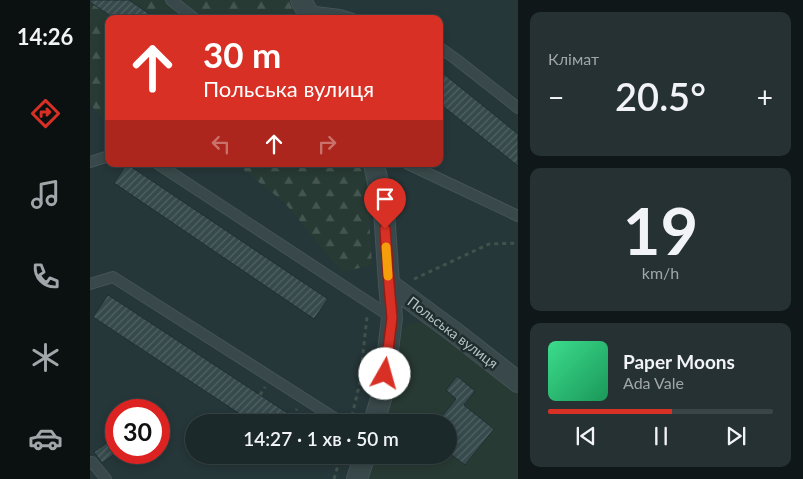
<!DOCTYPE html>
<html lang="uk">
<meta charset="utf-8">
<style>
:root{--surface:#1c292b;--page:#253133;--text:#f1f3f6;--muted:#a0a6a9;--line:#3a4547;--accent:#d93025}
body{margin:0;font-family:Lato,sans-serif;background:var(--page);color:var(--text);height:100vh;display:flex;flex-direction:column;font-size:19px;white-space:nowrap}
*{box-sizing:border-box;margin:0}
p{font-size:16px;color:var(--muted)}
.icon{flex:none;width:28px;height:28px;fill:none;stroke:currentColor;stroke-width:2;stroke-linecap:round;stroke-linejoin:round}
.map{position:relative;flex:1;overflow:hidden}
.drawer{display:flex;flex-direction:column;gap:12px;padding:12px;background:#0f1718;width:285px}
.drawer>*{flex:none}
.guide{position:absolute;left:15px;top:15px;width:338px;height:152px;border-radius:10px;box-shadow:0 2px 8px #0003,0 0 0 1px var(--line);background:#d93025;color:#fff;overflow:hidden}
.speed{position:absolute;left:15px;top:399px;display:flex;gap:10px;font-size:25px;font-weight:700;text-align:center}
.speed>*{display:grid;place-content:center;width:65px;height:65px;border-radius:50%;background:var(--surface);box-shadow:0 2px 8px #0003,0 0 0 1px var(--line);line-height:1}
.speed .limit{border:8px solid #d22;background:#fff;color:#111}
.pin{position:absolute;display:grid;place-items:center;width:42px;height:42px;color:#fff;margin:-51px -21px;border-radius:50% 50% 50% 0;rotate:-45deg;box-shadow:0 0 5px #0007}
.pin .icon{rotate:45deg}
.me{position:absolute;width:55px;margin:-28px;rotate:7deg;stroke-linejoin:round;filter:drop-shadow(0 0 4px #0008)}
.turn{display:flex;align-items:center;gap:18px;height:105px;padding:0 15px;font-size:22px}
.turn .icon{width:65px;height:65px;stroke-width:2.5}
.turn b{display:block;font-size:35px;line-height:42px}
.lanes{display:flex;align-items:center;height:48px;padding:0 15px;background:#0003;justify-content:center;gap:25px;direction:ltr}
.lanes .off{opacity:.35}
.big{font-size:38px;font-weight:600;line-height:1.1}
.drawer .tile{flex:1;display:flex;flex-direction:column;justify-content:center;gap:8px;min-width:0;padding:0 18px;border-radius:10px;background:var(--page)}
.drawer .dial{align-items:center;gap:0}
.dial b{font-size:65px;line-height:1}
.song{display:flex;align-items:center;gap:15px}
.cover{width:60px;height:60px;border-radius:8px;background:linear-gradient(135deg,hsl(150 70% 55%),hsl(150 70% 35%))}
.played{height:5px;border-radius:2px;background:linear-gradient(90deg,var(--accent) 55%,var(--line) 55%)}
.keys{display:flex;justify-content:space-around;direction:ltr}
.heat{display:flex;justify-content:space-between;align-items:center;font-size:28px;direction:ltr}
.trip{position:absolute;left:95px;top:414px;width:272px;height:50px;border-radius:25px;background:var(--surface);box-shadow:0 2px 8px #0003,0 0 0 1px var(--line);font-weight:600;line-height:50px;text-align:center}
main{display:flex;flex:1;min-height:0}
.tab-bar{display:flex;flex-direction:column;width:90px;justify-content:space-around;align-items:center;background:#0b1011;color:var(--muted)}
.tab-bar .icon{width:35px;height:35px}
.tab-bar .selected{color:var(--accent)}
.tab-bar b{font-size:22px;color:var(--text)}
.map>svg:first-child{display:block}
.grass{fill:#283a34}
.forest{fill:url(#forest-firs)}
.building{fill:url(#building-hatch);stroke:#202f31}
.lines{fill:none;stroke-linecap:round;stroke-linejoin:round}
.service-casing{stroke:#455456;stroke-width:12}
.minor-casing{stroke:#455456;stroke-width:22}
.path{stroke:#41524c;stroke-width:3;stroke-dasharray:4 4;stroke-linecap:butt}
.service{stroke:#39484a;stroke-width:10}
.minor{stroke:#39484a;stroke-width:20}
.route-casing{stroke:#8d1f18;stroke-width:12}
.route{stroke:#d93025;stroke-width:9}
.slow{stroke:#f59e0b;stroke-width:9}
.labels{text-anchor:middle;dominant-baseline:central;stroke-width:5;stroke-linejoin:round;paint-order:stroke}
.street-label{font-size:14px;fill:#b5c3c5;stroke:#1f2d2e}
</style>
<main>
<nav class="tab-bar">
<b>14:26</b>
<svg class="icon selected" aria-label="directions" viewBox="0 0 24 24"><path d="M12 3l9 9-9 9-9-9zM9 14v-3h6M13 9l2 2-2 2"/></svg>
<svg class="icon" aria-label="music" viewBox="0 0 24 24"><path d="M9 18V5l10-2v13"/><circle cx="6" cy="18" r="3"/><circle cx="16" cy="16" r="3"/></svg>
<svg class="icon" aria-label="phone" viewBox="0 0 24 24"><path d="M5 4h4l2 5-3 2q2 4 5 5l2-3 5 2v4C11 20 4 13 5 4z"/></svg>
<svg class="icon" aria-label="climate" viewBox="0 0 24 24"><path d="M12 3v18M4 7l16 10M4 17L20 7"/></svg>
<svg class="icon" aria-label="car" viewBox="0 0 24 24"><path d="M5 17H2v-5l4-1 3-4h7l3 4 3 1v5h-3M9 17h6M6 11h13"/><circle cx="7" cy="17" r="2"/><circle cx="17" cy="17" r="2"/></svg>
</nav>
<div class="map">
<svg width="428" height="479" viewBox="0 0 428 479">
<defs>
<pattern id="forest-firs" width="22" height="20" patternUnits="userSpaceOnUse" patternTransform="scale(1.25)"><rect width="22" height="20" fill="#283a34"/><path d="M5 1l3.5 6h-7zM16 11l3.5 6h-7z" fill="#455550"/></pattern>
<pattern id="building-hatch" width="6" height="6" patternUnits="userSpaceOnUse" patternTransform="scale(1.25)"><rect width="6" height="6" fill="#364a4c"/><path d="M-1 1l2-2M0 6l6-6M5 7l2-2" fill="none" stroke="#516264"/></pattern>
</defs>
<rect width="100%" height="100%" fill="#263739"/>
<path class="grass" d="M325,322l10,2 15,8 78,61v86h-152l9,-24h74v-33h-65l15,-89 7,-8z"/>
<path class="forest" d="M0,0h198l10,19h-189v103l-5,-2 -14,-16z
M146,164h128l2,2 6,99 -30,7 -58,-70z"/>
<path class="building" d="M0,0h39l28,19h-42l-25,-17z
M349,70l79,64v32l-79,-63z
M37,164l201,135 -14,20 -200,-136z
M18,295l17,11 176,116h-49l-159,-105z
M367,376l18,15 -11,14 30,24 -29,36 -16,-12v-31h-12l19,-23 -10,-9z
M18,442l8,11 -14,10 -8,-11z"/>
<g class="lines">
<g class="service-casing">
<path id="service" d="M81,0l24,19
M217,11l33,4 13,4
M349,47l18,13 61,48
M0,162l19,-6
M68,164l233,153
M318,164l110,52
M0,284l23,-7 228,145
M0,464l2,-2 14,17"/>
</g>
<g class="minor-casing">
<path id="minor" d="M211,0l10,19
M284,164l10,47 5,73 65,48 64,50
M284,422l9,-30 9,-74 -3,-34
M267,479l8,-24"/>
</g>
<path class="path" d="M324,279l75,-35 29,-1
M170,395l5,-8
M262,416l8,-34 7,-66
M202,417l5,-8
M244,479l7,-24"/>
<use href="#service" class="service"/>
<use href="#minor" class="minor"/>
</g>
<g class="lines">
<g class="route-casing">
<path id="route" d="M295,229l4,55 3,34 -7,56"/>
</g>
<use href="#route" class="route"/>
<path class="slow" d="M296,247l2,29"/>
</g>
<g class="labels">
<g class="street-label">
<text transform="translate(363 332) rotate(37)">Польська вулиця</text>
</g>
</g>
</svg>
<div class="speed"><div class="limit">30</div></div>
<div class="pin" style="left:295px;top:229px;background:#d93025"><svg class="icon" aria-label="arrive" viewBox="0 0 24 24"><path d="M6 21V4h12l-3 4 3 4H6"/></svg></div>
<svg class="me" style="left:295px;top:374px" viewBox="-20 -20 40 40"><circle r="19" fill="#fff"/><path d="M0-13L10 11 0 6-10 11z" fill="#d93025"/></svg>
<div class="trip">14:27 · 1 хв · 50 m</div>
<div class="guide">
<div class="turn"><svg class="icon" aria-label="ahead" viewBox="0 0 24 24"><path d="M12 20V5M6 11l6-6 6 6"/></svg><div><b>30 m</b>Польська вулиця</div></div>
<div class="lanes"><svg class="icon off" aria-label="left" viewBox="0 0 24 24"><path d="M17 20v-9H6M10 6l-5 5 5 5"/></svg><svg class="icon" aria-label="ahead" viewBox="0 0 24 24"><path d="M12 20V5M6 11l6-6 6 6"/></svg><svg class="icon off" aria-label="right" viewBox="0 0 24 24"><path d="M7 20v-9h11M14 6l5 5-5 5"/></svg></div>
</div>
</div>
<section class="drawer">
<div class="tile"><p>Клімат</p>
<div class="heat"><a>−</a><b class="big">20.5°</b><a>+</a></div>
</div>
<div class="tile dial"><b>19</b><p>km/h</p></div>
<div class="tile">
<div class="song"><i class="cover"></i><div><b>Paper Moons</b><p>Ada Vale</p></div></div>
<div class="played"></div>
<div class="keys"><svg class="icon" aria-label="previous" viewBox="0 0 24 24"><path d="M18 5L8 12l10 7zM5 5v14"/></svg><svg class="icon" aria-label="pause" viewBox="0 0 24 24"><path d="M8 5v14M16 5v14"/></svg><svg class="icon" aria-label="next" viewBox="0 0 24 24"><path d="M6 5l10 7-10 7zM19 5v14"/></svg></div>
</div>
</section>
</main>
